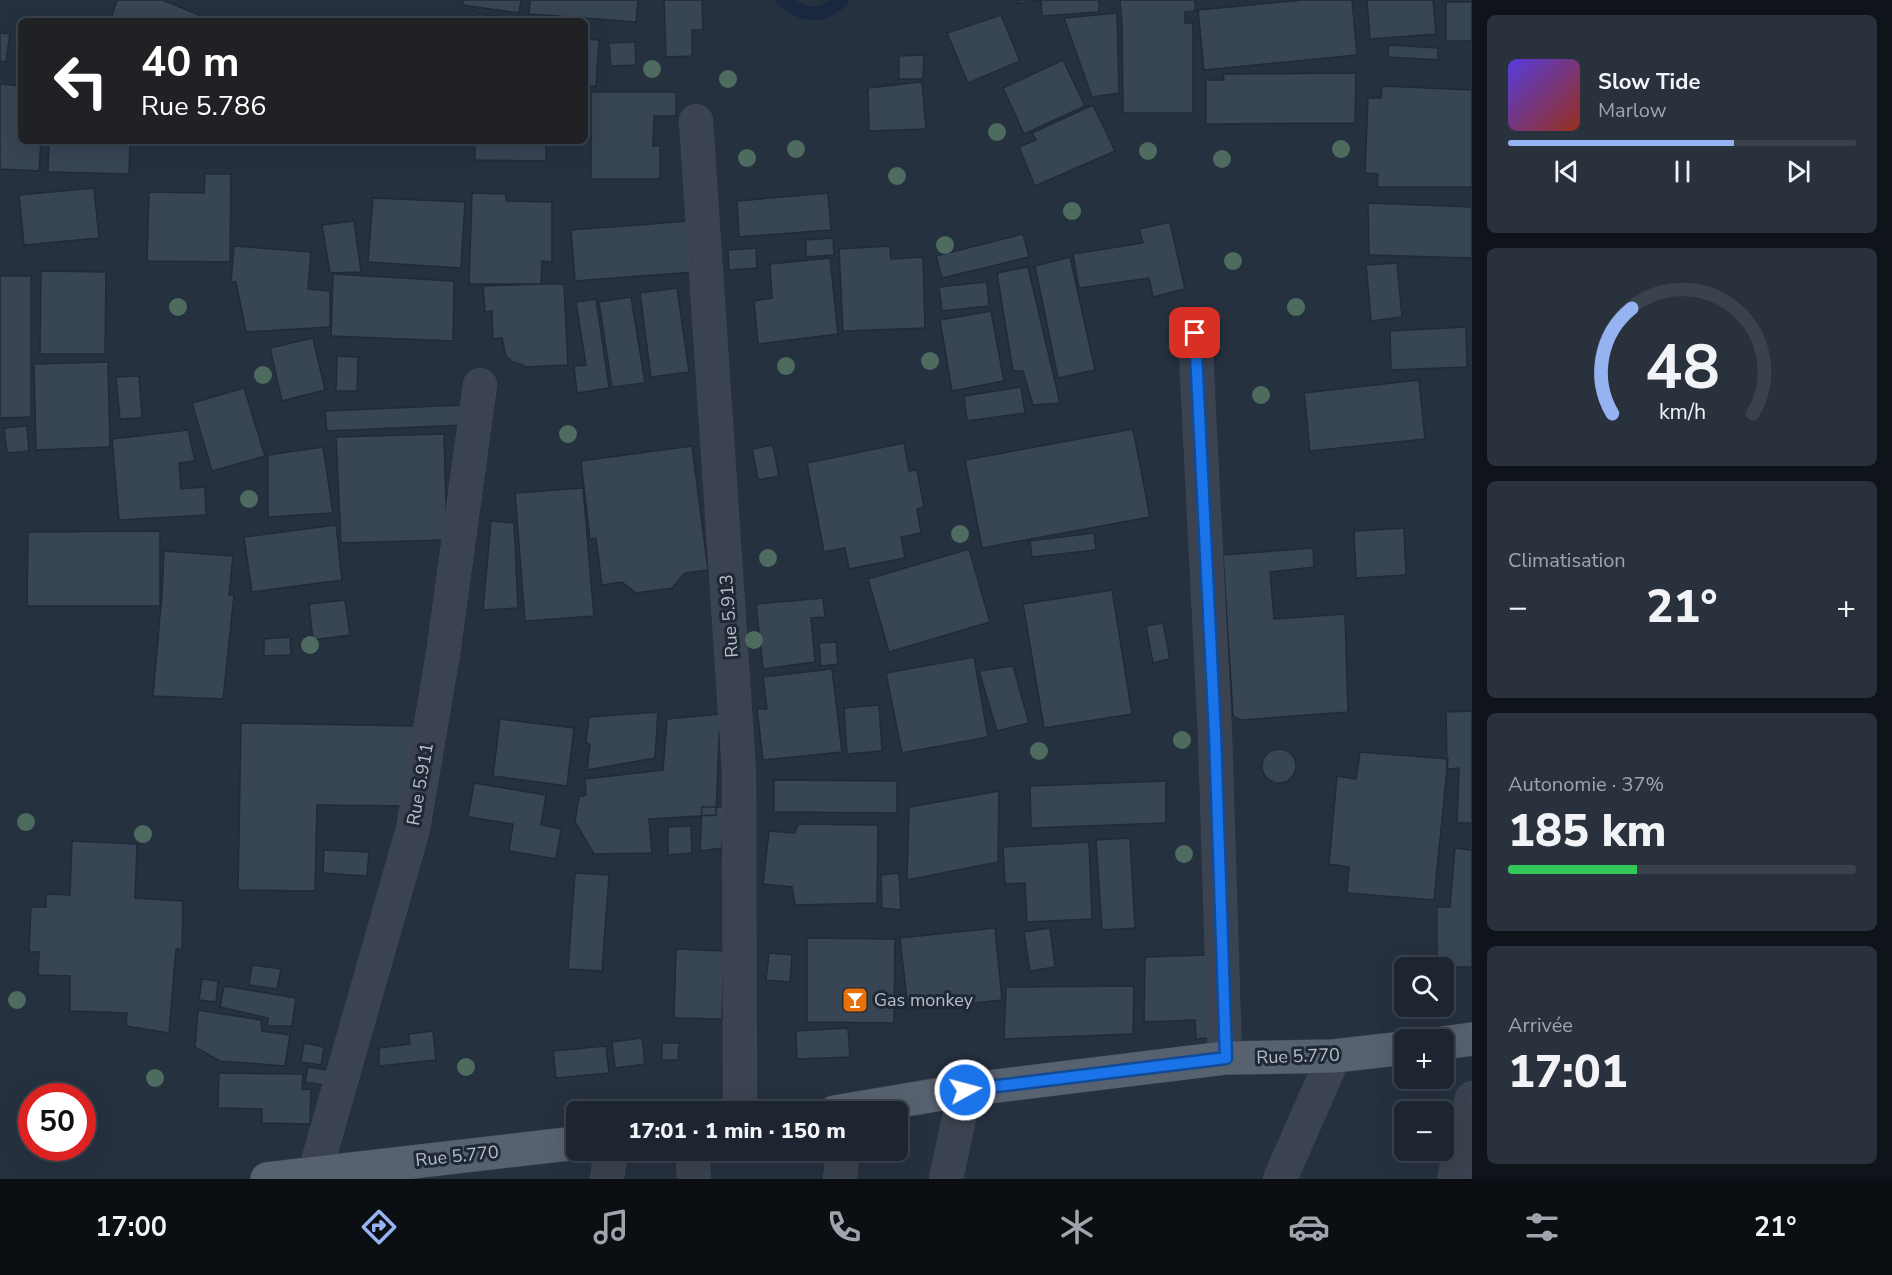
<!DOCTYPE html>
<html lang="fr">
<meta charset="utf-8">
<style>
:root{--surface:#1c2530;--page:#29313c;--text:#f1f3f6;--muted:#a0a5ab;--line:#3a424c;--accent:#95b2f1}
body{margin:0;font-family:"Nunito Sans",sans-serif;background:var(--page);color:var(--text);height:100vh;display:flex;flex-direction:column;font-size:22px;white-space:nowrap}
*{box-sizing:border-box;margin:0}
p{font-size:20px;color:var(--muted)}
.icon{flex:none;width:33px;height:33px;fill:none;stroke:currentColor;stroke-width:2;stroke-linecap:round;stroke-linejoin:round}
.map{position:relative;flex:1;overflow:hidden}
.side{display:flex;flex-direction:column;gap:15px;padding:15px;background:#0f141a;width:420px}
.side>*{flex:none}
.guide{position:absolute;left:18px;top:18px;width:570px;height:126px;border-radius:9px;box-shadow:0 6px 24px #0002,0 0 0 2px var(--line);background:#202124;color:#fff;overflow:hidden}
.buttons{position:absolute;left:1394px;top:957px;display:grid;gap:12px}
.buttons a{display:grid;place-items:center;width:60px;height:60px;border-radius:9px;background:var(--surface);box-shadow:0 6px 24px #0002,0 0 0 2px var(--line);font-size:30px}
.speed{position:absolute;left:18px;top:1083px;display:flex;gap:12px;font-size:30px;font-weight:700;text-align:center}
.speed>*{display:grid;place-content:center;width:78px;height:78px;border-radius:50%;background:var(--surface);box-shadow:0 6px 24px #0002,0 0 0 2px var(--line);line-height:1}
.speed .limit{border:9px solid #d22;background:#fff;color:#111}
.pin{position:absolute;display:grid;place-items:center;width:51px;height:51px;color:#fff;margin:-26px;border-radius:12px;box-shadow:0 3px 9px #0006}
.me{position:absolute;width:66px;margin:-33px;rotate:83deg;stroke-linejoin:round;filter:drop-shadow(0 0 4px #0008)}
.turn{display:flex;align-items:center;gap:21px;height:126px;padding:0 24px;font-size:27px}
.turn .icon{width:78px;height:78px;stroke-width:2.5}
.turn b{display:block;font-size:42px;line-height:51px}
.big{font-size:45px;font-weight:800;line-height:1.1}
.side .widget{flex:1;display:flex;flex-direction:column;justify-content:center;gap:9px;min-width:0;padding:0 21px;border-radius:9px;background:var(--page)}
.side .dial{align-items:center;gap:0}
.dial svg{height:156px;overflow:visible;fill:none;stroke:var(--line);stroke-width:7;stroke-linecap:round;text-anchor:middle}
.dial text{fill:var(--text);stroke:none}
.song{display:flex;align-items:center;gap:18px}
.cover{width:72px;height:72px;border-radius:9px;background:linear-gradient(135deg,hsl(250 70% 55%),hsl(10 70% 35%))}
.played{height:6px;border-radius:3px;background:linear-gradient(90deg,var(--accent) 65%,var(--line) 65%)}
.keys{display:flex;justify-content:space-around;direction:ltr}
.heat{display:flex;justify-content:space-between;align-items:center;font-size:33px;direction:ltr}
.charge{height:9px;border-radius:4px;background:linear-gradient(90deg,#34c759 37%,var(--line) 0)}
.trip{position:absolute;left:566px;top:1101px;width:342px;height:60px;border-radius:9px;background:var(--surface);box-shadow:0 6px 24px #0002,0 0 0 2px var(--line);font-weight:800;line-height:60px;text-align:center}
.menu{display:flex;height:96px;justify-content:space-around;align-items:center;background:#0b0f13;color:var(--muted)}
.menu .icon{width:42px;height:42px}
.menu .current{color:var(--accent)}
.menu b{font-size:27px;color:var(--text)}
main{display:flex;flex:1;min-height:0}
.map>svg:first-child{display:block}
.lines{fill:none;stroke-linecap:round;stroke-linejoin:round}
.stream{stroke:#19283e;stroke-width:14}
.building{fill:#384555;stroke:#212a37;stroke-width:1.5}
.minor-casing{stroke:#444c59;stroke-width:34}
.major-casing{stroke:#444c59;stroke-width:34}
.minor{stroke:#3a434f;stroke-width:33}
.major{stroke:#58626f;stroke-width:33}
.tree{fill:#4e6b5f}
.route-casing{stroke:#114b97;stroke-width:15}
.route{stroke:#1a73e8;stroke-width:10}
.labels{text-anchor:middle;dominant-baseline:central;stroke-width:6;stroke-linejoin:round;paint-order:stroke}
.street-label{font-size:18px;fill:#b7beca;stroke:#1f2835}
.poi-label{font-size:18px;fill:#b7beca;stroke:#1f2835;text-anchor:start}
</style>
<main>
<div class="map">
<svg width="1472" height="1179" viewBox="0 0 1472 1179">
<rect width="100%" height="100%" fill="#263140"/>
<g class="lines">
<path class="stream" d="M783,0c23,18 37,18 59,0"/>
</g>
<path class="building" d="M117,0h46l43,18 -2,3h-79l-13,-5z
M463,0h58l-2,13 -57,-8z
M530,0h108l-2,22 -107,-8z
M664,0h38l1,30h-11v26l-26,1z
M1018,0h81v12l-57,4 -1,-15 -23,2z
M1120,0h75v11l-10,1v11h8v90h-70l-1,-88z
M1303,0h49l5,55 -153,15 -6,-60z
M1367,0h66l3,34 -66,5z
M1446,2h26v39h-26z
M1117,13l2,80 -27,4 -28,-79z
M477,14l50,7h-48z
M1001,15l19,46 -52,22 -21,-50z
M0,33l10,1 -4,28 -6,-1z
M585,39l14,1 -3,46h-11z
M635,42l1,23 -25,1 -2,-23z
M1389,45l49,3v12l-50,-3z
M924,55l-1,24h-24v-23z
M1063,60l22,46 -61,28 -21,-46z
M1356,73l-1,50 -149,1v-44h18l-1,-6z
M922,82l4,47 -57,2 -1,-43z
M0,84l21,2v55h20l-2,30 -39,-2z
M1382,86l90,4v97h-95l1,-13 -13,-1 3,-75h13z
M591,92h85v24h-22l-1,30h7v33h-69z
M1093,105l22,46 -80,35 -16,-39 17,-7 -4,-7z
M49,141h81l-1,33 -81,-2z
M475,141h71v20l-71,-1z
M205,174h26l-1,88 -83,-1 2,-69 55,1z
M94,188l5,50 -75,7 -5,-50z
M472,193l34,1v7l46,1v60l-10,-1 -1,23h-72z
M828,193l3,37 -92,7 -2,-36z
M373,198l92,4 -4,66 -93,-6z
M1368,203l104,4v51l-103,-3z
M354,221l7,51 -31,1 -8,-48z
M690,221l4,51 -119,9 -4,-51z
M1170,222l15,67 -32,8 -4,-19 -70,10 -6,-34 70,-11 -4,-14z
M1023,234l6,23 -87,21 -6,-22z
M833,238l1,17 -28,2v-17z
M234,246l77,6 -3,37 22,2v36l-84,5 -10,-50h-5z
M890,246l1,13 32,-2 2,71 -82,3 -4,-82z
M756,248l1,20 -28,2 -1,-20z
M1070,257l25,113 -37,8 -23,-112z
M830,258l8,76 -80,10 -4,-43 18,-3 -2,-34z
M1397,263l5,54 -31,4 -5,-56z
M1028,267l32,136 -27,2 -10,-34h-10l-16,-98z
M41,271l65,1 -1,82h-65z
M333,274l121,7 -1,60 -122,-5z
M0,276h31v141l-31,1z
M987,282l2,24 -47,5 -3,-24z
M541,284h23l4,81 -44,2v-2l-11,-3 -7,-6 -4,-18 -9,1 -1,-28 -7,1 -2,-26z
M677,288l12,84 -38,5 -11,-84z
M631,297l14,86 -33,4 -13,-85z
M596,299l13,89 -32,5 -3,-27 12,-1 -10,-63z
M991,311l13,70 -52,10 -12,-71z
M1466,327l1,40 -76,3 -1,-39z
M313,338l12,52 -43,11 -12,-53z
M337,356l21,1 -1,34h-21z
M108,362l2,85 -74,3 -2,-86z
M139,376l3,42 -22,1 -4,-42z
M1419,380l6,59 -115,12 -6,-58z
M1021,387l4,26 -58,8 -3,-25z
M244,388l21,68 -53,15 -20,-68z
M463,405l1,20 -137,6 -2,-20z
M27,426l2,25 -22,2 -3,-25z
M1133,429l17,88 -168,31 -17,-88z
M188,430l7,31 -16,2 2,26 24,-2 1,28 -87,5 -7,-81z
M444,434l3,106 -106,3 -5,-106z
M904,443l5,28 8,-1 7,37 -7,2 4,24 -20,4 4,21 -56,11 -4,-21 -21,4 -17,-89z
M773,445l6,31 -21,4 -6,-31z
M692,446l16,124 -23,3 -13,15 -36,5 -14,-11 -20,3 -6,-47 -6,1 -9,-78z
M323,447l10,66 -65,4v-62z
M583,488l11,128 -69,5 -10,-128z
M491,521l23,2 4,85 -35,2z
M336,525l6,55 -90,12 -8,-55z
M1404,528l2,47 -50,3 -2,-47z
M160,531v75h-133l1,-74z
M1094,533l2,17 -64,7 -2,-16z
M1313,548l1,19 -44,5 4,47 71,-5 3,98 -107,8 -8,-4 -10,-161z
M969,549l21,73 -101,30 -21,-73z
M164,551l69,5 -4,39h5l-11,104 -70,-3 9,-103z
M1112,590l20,124 -88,14 -21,-124z
M823,598l2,19 -14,1 4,44 -52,7 -7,-65z
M345,600l5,35 -37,5 -4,-36z
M1163,623l7,36 -17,4 -7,-37z
M290,637l1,18 -27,1v-17z
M836,642l2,22 -17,2 -2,-23z
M974,657l14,80 -86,16 -16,-80z
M1013,666l16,57 -32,8 -18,-60z
M832,669l10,83 -79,8 -6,-51h10l-4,-32z
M879,705l3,46 -35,3 -3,-46z
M1472,711v112h-15l2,-55 -12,1 -1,-57z
M658,712l-3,46 -68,12 3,-26 -4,-1 3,-26z
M720,714l-4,101 -67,4 3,34 -58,1 -19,-32 4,-25 7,-2 -1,-16 78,-9 4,-51z
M500,719l74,9 -7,58 -74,-10z
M241,723l175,3 -2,80 -97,-1 -2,86 -77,-1z
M1262 766a17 17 0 1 1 34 0a17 17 0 1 1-34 0Z
M1360,752l88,7 -14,141 -87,-7 2,-26 -20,-3 8,-88 19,3z
M774,780l123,1v32l-123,-1z
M1166,781v42l-135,5 -1,-42z
M474,783l72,12 -5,30 20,4 -5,30 -47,-8 4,-27 -45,-7z
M999,791l-1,71 -91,18 2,-73z
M702,807h22l-2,41 -22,3z
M798,824l80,1 -1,78 -82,2 -3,-18 -29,-3 6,-53 26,2z
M691,826l1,27 -24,2v-28z
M1130,838l5,90 -33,2 -6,-90z
M72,841l65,3 -2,54 48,3 -1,48h-6l-7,84 -43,-7 1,-13 -57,-2v-35l-32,-1 1,-23h-10l2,-45h15v-13l24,1z
M1089,842l3,77 -65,3 -2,-39 -20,1 -2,-37z
M1455,848l17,2v117h-35v-60h13z
M324,850l45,2 -2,24 -44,-3z
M575,873l34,2 -7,96 -34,-2z
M899,873l2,37 -19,-2 -1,-33z
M995,928l7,72 -94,10 -8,-72z
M1050,928l5,39 -25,4 -6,-39z
M807,938l88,1 -1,84 -87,-1z
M676,949l48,2 -2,68 -48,-1z
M769,953l23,2 -2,27 -24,-2z
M1207,955l3,83 -14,1 -1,-19 -51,2 1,-65z
M252,965l29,4 -4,20 -28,-4z
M202,979l16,2 -2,21 -17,-2z
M224,986l72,12 -4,28h-25l1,-8 -48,-11z
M1134,986l-1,48 -129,5 2,-52z
M198,1010l63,10 1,11 28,4 -5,31 -65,-5 -25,-14z
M848,1028l2,29 -53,2 -1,-28z
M433,1031l3,29 -57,6v-18l31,-4 -1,-10z
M642,1038l3,26 -30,4 -3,-26z
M304,1043l20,4 -3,18 -20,-3z
M662,1043h17l-1,17h-16z
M606,1046l3,27 -53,5 -3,-27z
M308,1067l31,5 -2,15 -32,-5z
M219,1073l84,1 -1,16 9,-1 -1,35 -48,-1v-14l-44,-1z"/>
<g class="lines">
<g class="minor-casing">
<path id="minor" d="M696,121l43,650 1,341
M1195,333l20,401 10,324
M692,1150l2,29
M315,1172l98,-343 30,-175 37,-269
M607,1179l4,-29
M840,1179l3,-29
M946,1179l19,-89
M1280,1179l54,-123
M1454,1179l18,-81"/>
</g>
<g class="major-casing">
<path id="major" d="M1443,1043l29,-4
M835,1112l130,-22 260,-32 109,-2 70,-8
M267,1179l309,-36"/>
</g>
<use href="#minor" class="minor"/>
<use href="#major" class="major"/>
</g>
<g class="tree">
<circle cx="652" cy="69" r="9"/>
<circle cx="728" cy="79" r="9"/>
<circle cx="997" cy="132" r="9"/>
<circle cx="796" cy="149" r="9"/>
<circle cx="1341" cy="149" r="9"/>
<circle cx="1148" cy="151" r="9"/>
<circle cx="747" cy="158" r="9"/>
<circle cx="1222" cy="159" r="9"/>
<circle cx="897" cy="176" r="9"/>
<circle cx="1072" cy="211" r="9"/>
<circle cx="945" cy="245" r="9"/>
<circle cx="1233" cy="261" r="9"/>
<circle cx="178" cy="307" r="9"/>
<circle cx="1296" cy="307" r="9"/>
<circle cx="930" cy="361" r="9"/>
<circle cx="786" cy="366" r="9"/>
<circle cx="263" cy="375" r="9"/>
<circle cx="1261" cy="395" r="9"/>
<circle cx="568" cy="434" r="9"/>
<circle cx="249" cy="499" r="9"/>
<circle cx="960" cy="534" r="9"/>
<circle cx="768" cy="558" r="9"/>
<circle cx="754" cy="640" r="9"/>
<circle cx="310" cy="645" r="9"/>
<circle cx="1182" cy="740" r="9"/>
<circle cx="1039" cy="751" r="9"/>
<circle cx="26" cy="822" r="9"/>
<circle cx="143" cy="834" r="9"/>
<circle cx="1184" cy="854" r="9"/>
<circle cx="17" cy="1000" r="9"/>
<circle cx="466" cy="1067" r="9"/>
<circle cx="155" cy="1078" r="9"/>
</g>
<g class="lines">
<g class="route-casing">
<path id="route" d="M965,1090l261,-32 -11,-324 -20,-401"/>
</g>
<use href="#route" class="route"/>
</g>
<defs>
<g id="bar-square" transform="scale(1.35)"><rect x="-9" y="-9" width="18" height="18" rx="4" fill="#e8710a" stroke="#1f2835"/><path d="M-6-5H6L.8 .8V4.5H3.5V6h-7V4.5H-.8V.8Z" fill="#fff"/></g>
</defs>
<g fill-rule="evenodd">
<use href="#bar-square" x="855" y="1000"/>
</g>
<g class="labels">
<g class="street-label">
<text transform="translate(729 616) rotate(-94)">Rue 5.913</text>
<text transform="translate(420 784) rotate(-80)">Rue 5.911</text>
<text transform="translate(1298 1056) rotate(-2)">Rue 5.770</text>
<text transform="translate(457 1156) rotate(-6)">Rue 5.770</text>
</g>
<g class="poi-label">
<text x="874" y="1000">Gas monkey</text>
</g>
</g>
</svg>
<div class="buttons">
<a><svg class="icon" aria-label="search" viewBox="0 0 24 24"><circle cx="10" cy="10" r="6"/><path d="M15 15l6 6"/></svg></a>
<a>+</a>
<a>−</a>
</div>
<div class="speed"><div class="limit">50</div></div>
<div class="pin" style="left:1195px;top:333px;background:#d93025"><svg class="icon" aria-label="arrive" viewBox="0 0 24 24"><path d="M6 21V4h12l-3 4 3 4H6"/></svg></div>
<svg class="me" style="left:965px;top:1090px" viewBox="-20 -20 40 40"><circle r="17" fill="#1a73e8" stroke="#fff" stroke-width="3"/><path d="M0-11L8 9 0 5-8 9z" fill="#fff"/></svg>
<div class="trip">17:01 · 1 min · 150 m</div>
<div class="guide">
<div class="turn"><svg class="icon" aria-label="left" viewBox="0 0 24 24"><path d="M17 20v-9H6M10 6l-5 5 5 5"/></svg><div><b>40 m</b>Rue 5.786</div></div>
</div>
</div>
<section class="side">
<div class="widget">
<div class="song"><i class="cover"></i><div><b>Slow Tide</b><p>Marlow</p></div></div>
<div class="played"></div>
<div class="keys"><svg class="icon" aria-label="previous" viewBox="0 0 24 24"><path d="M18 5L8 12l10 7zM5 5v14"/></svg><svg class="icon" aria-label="pause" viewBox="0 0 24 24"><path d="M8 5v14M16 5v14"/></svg><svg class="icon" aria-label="next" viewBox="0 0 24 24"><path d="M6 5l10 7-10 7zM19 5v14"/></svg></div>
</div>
<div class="widget dial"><svg viewBox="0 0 100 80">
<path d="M14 69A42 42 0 1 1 86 69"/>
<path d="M14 69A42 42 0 0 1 24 15" stroke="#95b2f1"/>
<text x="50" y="56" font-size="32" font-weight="700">48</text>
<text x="50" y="72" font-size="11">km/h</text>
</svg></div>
<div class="widget"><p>Climatisation</p>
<div class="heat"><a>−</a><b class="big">21°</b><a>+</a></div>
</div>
<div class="widget"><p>Autonomie · 37%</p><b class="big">185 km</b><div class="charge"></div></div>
<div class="widget"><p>Arrivée</p><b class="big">17:01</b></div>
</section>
</main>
<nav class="menu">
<b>17:00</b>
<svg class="icon current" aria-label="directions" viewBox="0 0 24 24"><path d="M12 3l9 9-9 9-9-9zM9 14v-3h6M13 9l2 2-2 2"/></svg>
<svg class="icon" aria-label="music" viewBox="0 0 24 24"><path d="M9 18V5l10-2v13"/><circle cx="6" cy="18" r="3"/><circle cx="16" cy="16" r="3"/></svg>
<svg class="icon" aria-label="phone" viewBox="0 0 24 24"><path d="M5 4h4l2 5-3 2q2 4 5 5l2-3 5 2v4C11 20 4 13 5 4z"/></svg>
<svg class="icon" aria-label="climate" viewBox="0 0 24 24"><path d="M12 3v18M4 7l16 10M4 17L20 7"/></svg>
<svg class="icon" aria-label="car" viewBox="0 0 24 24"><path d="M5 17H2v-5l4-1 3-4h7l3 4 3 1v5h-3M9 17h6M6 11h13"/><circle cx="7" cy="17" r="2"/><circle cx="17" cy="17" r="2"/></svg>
<svg class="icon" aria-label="filters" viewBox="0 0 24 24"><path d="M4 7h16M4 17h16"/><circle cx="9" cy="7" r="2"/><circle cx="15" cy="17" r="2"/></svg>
<b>21°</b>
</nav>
